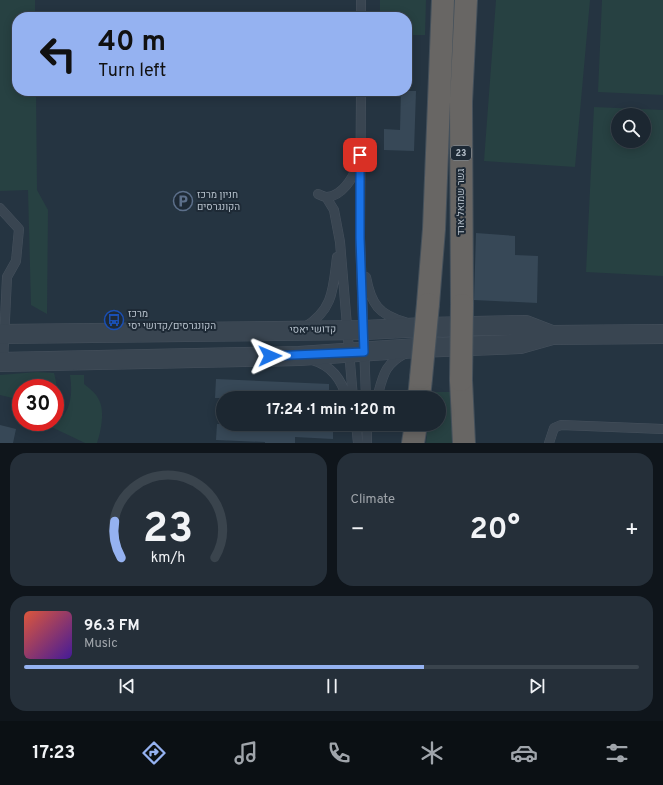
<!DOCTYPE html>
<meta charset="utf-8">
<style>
:root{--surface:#1c2731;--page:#252f39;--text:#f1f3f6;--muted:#a0a5ab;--line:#3a444d;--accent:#95b2f1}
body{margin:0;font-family:Overpass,Heebo,sans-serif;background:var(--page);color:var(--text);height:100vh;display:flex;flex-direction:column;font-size:15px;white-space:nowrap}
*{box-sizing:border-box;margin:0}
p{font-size:13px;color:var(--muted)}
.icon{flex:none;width:22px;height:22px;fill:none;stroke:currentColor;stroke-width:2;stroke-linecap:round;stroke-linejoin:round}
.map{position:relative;height:443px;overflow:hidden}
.panel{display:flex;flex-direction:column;gap:10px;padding:10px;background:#0f151b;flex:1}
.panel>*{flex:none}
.top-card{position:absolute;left:12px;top:12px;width:400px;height:84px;border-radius:16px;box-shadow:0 2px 10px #0003,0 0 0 1px var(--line);background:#95b2f1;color:#111;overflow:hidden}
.fabs{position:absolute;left:611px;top:108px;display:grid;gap:8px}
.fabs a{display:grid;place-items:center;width:40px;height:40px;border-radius:50%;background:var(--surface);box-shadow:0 2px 10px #0003,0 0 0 1px var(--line);font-size:20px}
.speed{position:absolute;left:12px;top:379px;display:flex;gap:8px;font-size:20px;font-weight:700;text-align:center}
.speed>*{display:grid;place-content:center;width:52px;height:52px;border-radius:50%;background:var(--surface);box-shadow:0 2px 10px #0003,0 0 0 1px var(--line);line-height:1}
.speed .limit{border:6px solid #d22;background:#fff;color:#111}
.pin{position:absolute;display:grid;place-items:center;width:34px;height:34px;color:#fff;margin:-17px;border-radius:8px;box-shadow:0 2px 6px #0006}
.me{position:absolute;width:44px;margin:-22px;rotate:89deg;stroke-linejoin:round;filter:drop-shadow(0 0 3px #0008)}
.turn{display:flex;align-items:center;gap:14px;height:84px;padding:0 20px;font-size:18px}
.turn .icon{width:52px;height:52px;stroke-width:2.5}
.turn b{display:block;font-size:28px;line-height:34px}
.big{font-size:30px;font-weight:700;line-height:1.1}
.panel .tile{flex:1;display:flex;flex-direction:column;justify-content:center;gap:6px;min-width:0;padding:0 14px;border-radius:16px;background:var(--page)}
.panel .dial{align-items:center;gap:0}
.dial svg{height:104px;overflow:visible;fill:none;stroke:var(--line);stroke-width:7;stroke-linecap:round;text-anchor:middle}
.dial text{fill:var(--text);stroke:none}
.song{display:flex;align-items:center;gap:12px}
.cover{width:48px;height:48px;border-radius:6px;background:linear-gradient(135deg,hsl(10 70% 55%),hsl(260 70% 35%))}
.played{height:4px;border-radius:2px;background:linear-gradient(90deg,var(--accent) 65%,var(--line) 65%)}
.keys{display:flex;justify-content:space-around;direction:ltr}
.heat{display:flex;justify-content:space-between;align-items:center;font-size:22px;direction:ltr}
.panel .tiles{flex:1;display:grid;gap:10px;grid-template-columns:1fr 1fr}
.tile:last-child{grid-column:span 2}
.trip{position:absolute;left:216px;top:391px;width:230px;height:40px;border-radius:20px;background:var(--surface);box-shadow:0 2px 10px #0003,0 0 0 1px var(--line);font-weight:700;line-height:40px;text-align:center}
.dock{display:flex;height:64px;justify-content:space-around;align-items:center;background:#0b1014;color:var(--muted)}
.dock .icon{width:28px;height:28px}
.dock .selected{color:var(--accent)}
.dock b{font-size:18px;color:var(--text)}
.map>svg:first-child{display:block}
.green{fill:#274142;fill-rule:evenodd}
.building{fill:#374857}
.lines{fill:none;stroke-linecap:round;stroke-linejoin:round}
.service-casing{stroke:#46515d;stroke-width:10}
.minor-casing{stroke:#46515d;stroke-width:20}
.trunk-casing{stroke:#44505b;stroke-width:24}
.service{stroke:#394551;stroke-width:9}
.minor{stroke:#394551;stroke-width:19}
.trunk{stroke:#686664;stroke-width:22}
.trunk-bridge-casing{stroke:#44505b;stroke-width:24;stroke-linecap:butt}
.trunk-bridge{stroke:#686664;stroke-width:22}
.route-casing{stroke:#114b97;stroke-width:10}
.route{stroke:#1a73e8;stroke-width:7}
.labels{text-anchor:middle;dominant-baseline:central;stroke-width:4;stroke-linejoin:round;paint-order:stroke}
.shield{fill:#1e2a36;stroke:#88939e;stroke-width:1}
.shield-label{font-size:9px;font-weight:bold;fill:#b6c0cb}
.poi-label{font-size:10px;fill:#b6c0cb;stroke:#1e2a36;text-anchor:start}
.street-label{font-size:10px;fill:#b6c0cb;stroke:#1e2a36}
</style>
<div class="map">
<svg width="663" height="443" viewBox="0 0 663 443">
<rect width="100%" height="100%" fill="#253441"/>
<path class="green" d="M0,0h35v17h-18v74h19l1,99 11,20 -1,104 -16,-9 -3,-115 -28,1z
M380,0h46l-1,35h-18v-18h-27z
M496,0h94l-15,167 -91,-6z
M602,0h61v95l-65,-3z
M594,107l69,3v166l-77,-4zM618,115h26v26h-26z
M37,372l17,1c3,11 4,21 1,32v-17h-34v12l-21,-5v-20z
M70,375h14v9c5,4 12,9 15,16 6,11 2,31 -2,43h-12l-44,-21 13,3c17,-12 19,-30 16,-50z
M432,392h22l2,51h-30l2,-19h11v-26h-8z"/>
<path class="building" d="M401,91h15l-2,60 -30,-1v-21l16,1z
M476,233l39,3v19l23,1 -1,47 -63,-3z
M216,379l113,5v14h-114z
M217,424h116v15l-38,-2v6h-30v-1l-49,-2z
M0,425l16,4 -3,14h-13z"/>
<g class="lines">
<g class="service-casing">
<path id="service" d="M361,17v-17
M361,91l-1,147 6,160
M318,194c2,1 6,3 9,3 15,-1 26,-19 30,-31
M326,197l8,13 6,32 13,156
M0,208l19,21 -3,32 -9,16 -4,85
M366,277c5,27 13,38 39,45
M305,327c29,-18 28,-39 32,-70
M312,360c20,6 29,19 35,38
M377,398c6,-22 7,-34 29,-45
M356,424l2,19
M367,443v-19
M549,443l5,-15 7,-3 102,4"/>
</g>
<g class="minor-casing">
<path id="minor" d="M0,334l364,-4 62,-3 100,-2 26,10
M0,362l299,-6 118,-8 103,-4 32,-9 111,-1"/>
</g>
<g class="trunk-casing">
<path id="trunk" d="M428,304l6,-75 9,-229
M462,305l-1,-203 5,-102
M461,380l3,63
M419,398l2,-20
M413,443l3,-19"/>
</g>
<use href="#service" class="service"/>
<use href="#minor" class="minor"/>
<use href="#trunk" class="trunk"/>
<g class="trunk-bridge-casing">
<path id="trunk-bridge" d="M421,378l7,-74
M461,380l1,-75"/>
</g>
<use href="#trunk-bridge" class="trunk-bridge"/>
</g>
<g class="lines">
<g class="route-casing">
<path id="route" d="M270,356l94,-4 -4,-114v-83"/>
</g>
<use href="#route" class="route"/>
</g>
<defs>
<g id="parking-ring" transform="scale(1)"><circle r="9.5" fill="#1e2a36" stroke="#5c6f8a" stroke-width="1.5"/><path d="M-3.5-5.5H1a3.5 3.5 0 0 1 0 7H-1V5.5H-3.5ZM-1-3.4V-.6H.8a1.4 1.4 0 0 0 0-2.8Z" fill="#5c6f8a"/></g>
<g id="bus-ring" transform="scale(1)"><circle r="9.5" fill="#1e2a36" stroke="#1a4fb4" stroke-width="1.5"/><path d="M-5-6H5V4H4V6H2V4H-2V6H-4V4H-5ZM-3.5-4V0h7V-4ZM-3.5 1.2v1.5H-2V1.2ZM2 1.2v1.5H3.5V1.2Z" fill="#1a4fb4"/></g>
</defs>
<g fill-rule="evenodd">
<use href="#parking-ring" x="183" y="201"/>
<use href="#bus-ring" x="114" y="320"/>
</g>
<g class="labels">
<rect class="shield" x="451" y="146" width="20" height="14" rx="3"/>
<g class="shield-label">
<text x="461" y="153">23</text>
</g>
<g class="poi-label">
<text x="197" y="195">חניון מרכז<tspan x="197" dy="12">הקונגרסים</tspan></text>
<text x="128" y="314">מרכז<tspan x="128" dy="12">הקונגרסים/קדושי יסי</tspan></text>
</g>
<g class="street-label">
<text transform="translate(461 202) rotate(-90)">גשר שמואל ארד</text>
<text transform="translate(313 330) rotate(-1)">קדושי יאסי</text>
</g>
</g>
</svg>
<div class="fabs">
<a><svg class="icon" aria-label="search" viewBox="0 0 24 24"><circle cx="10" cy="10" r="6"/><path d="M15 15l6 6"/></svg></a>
</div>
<div class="speed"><div class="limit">30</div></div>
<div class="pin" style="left:360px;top:155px;background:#d93025"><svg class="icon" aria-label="arrive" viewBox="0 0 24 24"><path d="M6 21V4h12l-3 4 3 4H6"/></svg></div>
<svg class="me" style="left:270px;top:356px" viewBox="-20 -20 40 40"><path d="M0-17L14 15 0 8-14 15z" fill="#1a73e8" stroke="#fff" stroke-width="4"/></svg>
<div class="trip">17:24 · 1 min · 120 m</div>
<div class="top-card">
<div class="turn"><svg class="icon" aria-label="left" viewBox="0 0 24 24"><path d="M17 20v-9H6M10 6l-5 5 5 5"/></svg><div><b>40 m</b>Turn left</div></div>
</div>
</div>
<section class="panel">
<div class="tiles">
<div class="tile dial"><svg viewBox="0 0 100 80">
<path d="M14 69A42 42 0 1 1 86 69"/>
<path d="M14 69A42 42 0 0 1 9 41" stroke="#95b2f1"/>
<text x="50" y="56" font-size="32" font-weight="700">23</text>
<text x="50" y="72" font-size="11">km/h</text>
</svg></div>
<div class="tile"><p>Climate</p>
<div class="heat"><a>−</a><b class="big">20°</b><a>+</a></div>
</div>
<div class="tile">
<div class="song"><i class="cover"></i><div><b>96.3 FM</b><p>Music</p></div></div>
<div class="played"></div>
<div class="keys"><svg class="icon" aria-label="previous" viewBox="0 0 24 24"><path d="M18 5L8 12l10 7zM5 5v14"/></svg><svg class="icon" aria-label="pause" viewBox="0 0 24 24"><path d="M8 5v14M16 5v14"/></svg><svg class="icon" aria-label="next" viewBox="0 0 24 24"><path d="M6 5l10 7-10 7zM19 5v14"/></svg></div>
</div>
</div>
</section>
<nav class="dock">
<b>17:23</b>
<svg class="icon selected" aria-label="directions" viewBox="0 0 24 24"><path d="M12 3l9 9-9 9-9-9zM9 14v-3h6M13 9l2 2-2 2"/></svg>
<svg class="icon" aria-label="music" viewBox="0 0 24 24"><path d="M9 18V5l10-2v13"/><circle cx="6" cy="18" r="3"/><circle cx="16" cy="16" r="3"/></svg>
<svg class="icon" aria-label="phone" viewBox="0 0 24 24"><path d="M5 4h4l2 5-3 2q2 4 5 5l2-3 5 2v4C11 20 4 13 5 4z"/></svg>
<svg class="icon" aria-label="climate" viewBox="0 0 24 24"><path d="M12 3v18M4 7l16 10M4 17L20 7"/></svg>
<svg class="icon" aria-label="car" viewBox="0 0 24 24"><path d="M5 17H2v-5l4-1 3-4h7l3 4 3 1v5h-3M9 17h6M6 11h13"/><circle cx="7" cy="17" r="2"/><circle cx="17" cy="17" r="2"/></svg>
<svg class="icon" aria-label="filters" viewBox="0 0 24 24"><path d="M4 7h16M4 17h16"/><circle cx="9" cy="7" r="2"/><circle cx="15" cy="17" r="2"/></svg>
</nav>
